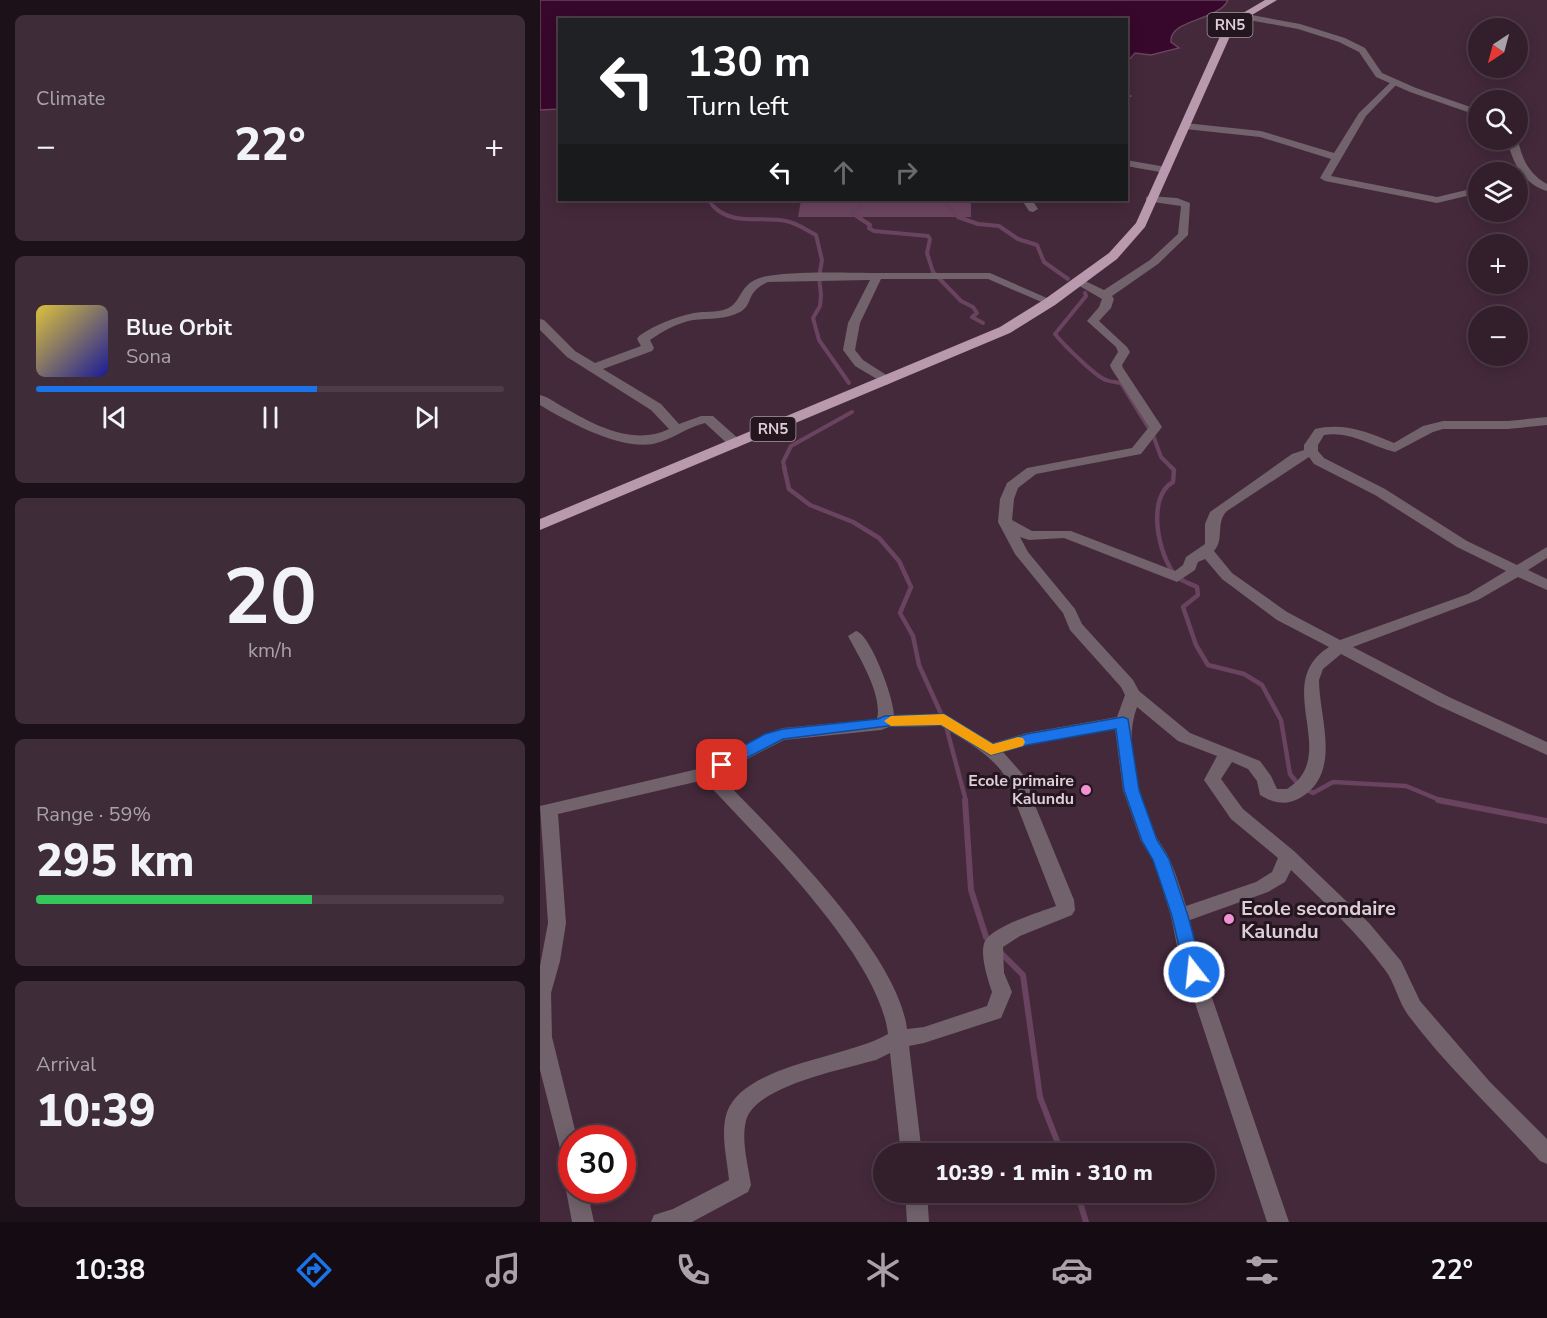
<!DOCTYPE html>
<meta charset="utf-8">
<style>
:root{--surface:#331f2c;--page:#3e2c38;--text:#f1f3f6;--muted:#a9a2a9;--line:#4e3d48;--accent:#1a73e8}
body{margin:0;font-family:"Nunito Sans",sans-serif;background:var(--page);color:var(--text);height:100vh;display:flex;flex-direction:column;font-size:22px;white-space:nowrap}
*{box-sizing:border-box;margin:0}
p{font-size:20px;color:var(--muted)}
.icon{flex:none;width:33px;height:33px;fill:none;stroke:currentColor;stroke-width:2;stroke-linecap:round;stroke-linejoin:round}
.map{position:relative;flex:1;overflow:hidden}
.drawer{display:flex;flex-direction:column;gap:15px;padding:15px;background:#1c1118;width:540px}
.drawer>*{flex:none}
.hud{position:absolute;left:18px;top:18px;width:570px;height:183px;border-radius:0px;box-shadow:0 3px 15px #0003,0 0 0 2px var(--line);background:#202124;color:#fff;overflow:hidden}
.needle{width:39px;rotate:216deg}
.tools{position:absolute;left:928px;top:18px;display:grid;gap:12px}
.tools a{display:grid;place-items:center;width:60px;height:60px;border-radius:50%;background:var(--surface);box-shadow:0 3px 15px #0003,0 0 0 2px var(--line);font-size:30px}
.speed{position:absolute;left:18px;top:1125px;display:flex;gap:12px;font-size:30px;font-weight:700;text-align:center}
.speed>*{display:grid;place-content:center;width:78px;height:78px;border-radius:50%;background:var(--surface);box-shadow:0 3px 15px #0003,0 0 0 2px var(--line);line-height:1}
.speed .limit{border:9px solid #d22;background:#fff;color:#111}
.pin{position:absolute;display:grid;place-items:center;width:51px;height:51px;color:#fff;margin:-26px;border-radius:12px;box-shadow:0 3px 9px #0006}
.me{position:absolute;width:66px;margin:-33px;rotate:344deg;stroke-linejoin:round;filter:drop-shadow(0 0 4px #0008)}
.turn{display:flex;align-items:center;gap:21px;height:126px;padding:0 30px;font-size:27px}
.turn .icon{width:78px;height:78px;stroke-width:2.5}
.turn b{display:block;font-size:42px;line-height:51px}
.lanes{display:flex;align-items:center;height:57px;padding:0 30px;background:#0003;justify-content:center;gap:30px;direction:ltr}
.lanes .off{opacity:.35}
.big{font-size:45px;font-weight:800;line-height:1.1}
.drawer .tile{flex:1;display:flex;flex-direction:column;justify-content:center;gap:9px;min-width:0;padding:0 21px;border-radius:9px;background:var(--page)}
.drawer .dial{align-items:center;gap:0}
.dial b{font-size:78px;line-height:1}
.song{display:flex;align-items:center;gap:18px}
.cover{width:72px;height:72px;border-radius:9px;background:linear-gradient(135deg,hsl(50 70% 55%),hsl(240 70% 35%))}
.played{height:6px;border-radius:3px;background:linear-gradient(90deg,var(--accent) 60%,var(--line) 60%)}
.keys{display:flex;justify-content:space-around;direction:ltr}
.heat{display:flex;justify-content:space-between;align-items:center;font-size:33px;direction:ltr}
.charge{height:9px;border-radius:4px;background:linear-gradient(90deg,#34c759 59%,var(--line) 0)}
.trip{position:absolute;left:333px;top:1143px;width:342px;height:60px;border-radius:30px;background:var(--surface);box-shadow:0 3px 15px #0003,0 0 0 2px var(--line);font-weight:800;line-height:60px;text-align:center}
.menu{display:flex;height:96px;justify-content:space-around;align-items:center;background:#140c12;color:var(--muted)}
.menu .icon{width:42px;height:42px}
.menu .selected{color:var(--accent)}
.menu b{font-size:27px;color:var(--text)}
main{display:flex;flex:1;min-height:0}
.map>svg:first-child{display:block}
.green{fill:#6c455f}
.water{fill:#37082b;stroke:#69435f;stroke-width:1.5}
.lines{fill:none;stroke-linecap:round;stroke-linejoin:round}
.stream-far3{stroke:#69435f;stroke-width:3}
.stream-far2{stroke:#69435f;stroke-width:4}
.stream-far1{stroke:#69435f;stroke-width:4.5}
.stream{stroke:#69435f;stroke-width:6}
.minor{fill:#71626b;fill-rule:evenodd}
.tertiary{fill:#71626b;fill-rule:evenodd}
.trunk{fill:#b899ad;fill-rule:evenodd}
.route{fill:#1a73e8;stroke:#114b97;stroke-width:1.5}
.slow{fill:#f59e0b}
.poi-dot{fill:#f491d4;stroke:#23161f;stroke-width:2}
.labels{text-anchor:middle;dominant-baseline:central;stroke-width:6;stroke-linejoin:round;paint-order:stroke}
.shield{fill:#23161f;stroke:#a796a0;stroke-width:1.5}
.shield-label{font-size:15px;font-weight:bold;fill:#dfcdd8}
.poi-label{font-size:16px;font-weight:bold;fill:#dfcdd8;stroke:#23161f;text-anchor:end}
.near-poi-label{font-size:20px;font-weight:bold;fill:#dfcdd8;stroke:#23161f;text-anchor:start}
</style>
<main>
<section class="drawer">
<div class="tile"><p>Climate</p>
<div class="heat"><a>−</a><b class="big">22°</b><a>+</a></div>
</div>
<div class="tile">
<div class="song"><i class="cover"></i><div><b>Blue Orbit</b><p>Sona</p></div></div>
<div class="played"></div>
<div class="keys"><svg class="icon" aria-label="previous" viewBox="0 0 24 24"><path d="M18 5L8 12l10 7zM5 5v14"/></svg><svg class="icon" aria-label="pause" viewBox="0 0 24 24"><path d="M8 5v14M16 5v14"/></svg><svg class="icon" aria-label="next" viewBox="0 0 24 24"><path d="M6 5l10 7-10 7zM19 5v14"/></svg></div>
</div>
<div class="tile dial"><b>20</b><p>km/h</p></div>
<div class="tile"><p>Range · 59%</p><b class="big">295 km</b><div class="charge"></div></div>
<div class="tile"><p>Arrival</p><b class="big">10:39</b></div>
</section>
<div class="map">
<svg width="1007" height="1222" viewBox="0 0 1007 1222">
<rect width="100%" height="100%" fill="#44293b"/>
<path class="green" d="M261,200h170v17h-173z"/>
<path class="water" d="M0,0h688c-9,21 -59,19 -57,42l8,6 -28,7 -16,-2 -8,9 -1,-42h-566l-1,89 -19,1z"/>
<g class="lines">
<path class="stream-far3" d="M168,200l6,7
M403,200l6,7
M318,207l5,-4 -1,-3"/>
<path class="stream-far2" d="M173,206c19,20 48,10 73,15 11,2 20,9 30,14l6,25 -3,17 2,18 -1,11 -7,12 6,22 30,43
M320,206l-8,7 18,12 -1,3 5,3 54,5 2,3 -3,14 6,19 28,29 12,6 4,6 -5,4 11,6
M408,206l10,11 20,7 21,2 19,13 19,6 7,17 24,17
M545,293l1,3 -31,38c7,9 41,43 51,46 5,2 10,2 15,3l32,52 8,22 12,12
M245,469l-2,-7 8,-16 61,-34"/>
<path class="stream-far1" d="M244,467l5,22 21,16 43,17 26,16 20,23 12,26 -11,26 13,23 6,29 24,53
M631,467l3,3 -1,12c-27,15 -15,74 3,94 5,5 15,8 21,11l1,8 -15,12 13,38 12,20 36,9 18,11 19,35 9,54 8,10
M406,726l20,75
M764,789l9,4 20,-11 73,4 36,15"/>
<path class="stream" d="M425,800l6,90 15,47 4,4
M898,800l109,21
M460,952l23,23 17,122 22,57
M537,1192l9,30"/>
<path class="minor" d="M853,80l5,3 -32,33 -35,60 106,21 42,-10v6l-42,10 -112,-22 -5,-3 11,-19 -71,-22 -75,-8 -5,-3 5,-3 76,8 73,22 25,-40z
M586,93l6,3 -6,4z
M586,160l40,7 5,3 -5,3 -40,-7z
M988,172l4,1v4l-14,5v-7z
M610,196l27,2 13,5 -2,32 -30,29 -46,32 2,3 -3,9 -12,13 28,26 3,5 -8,13 1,3 39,59 -21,27 -105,20 -18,14 -4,11 -2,21 20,11h39l104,40 8,-6 3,-8 19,-13v-20l5,-12 82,-58 12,-4v-5l11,-16c28,-7 54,3 79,14l29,-17 20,-5h65l39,-4v8l-39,4h-65l-10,3 -38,20c-25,-6 -44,-21 -71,-17l-6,10v6l6,7 61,31 82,52 50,24 30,-18v11l-19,12 19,9v11l-29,-13 -40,23 -125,47 96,50 98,45v13l-110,-50 -96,-51 -18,15 -4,11c0,38 24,93 -19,118 -14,8 -27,5 -40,-3l-3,-14 -9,-12 -16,-7 -11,17 22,30 51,42 75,72 32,38 19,40 70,81 57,57v25l-7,-3c-44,-49 -93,-94 -132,-146 -10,-14 -13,-32 -23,-45 -27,-37 -61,-68 -94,-100l-6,12 -17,10 -78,28 6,31 93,271h-22l-89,-271 -7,-35 -18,-56 -12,-19 -18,-51 -8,-61 -88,16 -24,7 24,27 5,19 42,102 1,10 -3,5 -52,21 -17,11 1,26 8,19 -11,26 -77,25 -15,3 13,108h-21l-11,-101 -14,7c-31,9 -122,26 -130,61 -5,19 2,44 5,64l-3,7 -56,30h-41l3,-7 19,-6 56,-29c-2,-22 -9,-47 -2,-68 18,-48 120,-54 161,-78 -9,-78 -130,-196 -184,-254l-146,34 8,109 -6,38 -9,32 1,44 25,101h-5v32l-7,-2 -25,-98v-104l8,-43 -8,-117 162,-38 63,-34 18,-6 94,-9c6,-24 -18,-62 -29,-83l8,-5c15,4 38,68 38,84l50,-1 49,29 34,-10 90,-16 8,-22 -4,-8 -51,-57 -7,-17 -48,-59 -17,-32 2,-23 7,-16 20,-15 105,-20 17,-21 -38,-59 -1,-3 8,-13 -2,-5 -29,-26 12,-14 3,-8 -31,-18 2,-2h8l23,11 46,-30 28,-26 3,-28 -35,-5v-4zM769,457l5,7 61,31 82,52 49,24 -38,23 -128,46 -53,-28 -55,-39 -18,-22c11,-12 1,-28 13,-40zM480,537l9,3 35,-2 113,44 18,-12 3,-8 7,-3 17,20 55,41 52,27c-59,37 13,108 -42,142h-10l-6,-13 -11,-15 -70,-28 -51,-42 -6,-11 -51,-56 -7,-15 -47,-57zM597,707l41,34 39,15 -13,24 27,39 47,39 -6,14 -16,10 -70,24c-5,-16 -10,-33 -17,-48 -3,-7 -8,-13 -12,-20 -16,-39 -35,-91 -20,-131zM401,726c29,18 66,36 73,72l42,108c-16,6 -63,20 -71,35 -6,12 3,39 7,51l-5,14 -63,21 -17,2c-9,-77 -134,-198 -189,-255l66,-34 97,-10 8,-3z
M482,200h10l6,9 -5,3 -4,-1z
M337,273h113l66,29 -6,3 -4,-1 -58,-25h-107l-21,44 -5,27 8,10 28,18 2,3 -6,4 -32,-19 -12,-16 5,-27 22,-43 -102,2c-23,10 -14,22 -28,30 -14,8 -31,6 -47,8 -16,3 -30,11 -43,20l4,8 -2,3 -49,18 58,35 18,20 22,-8h12l28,25 2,3 -7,4 -5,-1 -26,-24c-18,4 -33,17 -52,21 -33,6 -85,-22 -113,-39v-10c9,2 17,9 25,13 31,18 69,38 104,21l-18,-19 -84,-53 -27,-27v-11l4,1 31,31 20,12 46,-17 -4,-7 2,-3c16,-11 35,-19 55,-23 10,-2 22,0 32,-4 15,-5 13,-23 31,-30 21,-9 93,-6 120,-6z
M32,1182v8h15l7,32h-22l-6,-32z
M365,1192h22l2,30h-22z"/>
<path class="tertiary" d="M701,13l59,11 45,14 20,10 17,25 34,15 63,22v6l-69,-24 -34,-15 -17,-25 -20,-10 -41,-13 -60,-11v-4z
M968,140h10c4,19 11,34 29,44v7c-23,-7 -36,-29 -39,-51z"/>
<path class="trunk" d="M725,0h12l-42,25 -90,202 -28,32 -62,46 -45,28 -470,197v-11l460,-192 45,-28 64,-46 27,-30 90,-200z"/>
</g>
<path class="route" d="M404,714l49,30 34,-10 96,-17 5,2 11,71 18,50 12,19 19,57 15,56 -3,5 -6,2 -6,-2 -3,-5 -13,-56 -19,-56 -11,-19 -18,-51 -8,-61 -89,16 -36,10 -50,-30 -53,1 -105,13 -56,29h-11l-2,-3 2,-4 49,-27 18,-5 95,-10 7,-3z"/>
<path class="slow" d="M404,714l49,30 25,-7 5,1 2,4 -2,4 -32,9 -50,-30 -50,1 -7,-5 7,-5z"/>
<g class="poi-dot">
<circle cx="546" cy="790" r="6"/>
<circle cx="689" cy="919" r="6"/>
</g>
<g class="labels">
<g class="shield">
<rect x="667.5" y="13" width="45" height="24" rx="4.5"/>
<rect x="210.5" y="417" width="45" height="24" rx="4.5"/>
</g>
<g class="shield-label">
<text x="690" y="25">RN5</text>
<text x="233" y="429">RN5</text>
</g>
<g class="poi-label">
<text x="534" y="781">Ecole primaire<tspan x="534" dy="18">Kalundu</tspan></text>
</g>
<g class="near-poi-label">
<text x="701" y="908">Ecole secondaire<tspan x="701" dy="23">Kalundu</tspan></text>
</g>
</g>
</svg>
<div class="tools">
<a><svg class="needle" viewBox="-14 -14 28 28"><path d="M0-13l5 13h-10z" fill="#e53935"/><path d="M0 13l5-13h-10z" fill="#a9a2a9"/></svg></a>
<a><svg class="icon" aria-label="search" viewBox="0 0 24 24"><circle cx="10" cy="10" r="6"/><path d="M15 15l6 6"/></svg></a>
<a><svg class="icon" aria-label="layers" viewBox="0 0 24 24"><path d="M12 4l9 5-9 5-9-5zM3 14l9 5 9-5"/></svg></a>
<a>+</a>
<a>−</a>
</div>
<div class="speed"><div class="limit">30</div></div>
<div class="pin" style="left:182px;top:765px;background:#d93025"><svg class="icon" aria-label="arrive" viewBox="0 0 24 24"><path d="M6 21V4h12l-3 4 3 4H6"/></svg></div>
<svg class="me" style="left:654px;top:972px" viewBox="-20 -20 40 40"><circle r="17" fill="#1a73e8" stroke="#fff" stroke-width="3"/><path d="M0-11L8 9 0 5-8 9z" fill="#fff"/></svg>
<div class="trip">10:39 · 1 min · 310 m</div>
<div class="hud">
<div class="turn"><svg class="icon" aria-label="left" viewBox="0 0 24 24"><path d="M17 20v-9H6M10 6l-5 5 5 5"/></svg><div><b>130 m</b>Turn left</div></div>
<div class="lanes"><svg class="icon" aria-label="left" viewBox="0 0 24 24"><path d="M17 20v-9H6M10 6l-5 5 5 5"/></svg><svg class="icon off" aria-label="ahead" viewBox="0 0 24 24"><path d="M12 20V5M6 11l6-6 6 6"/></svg><svg class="icon off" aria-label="right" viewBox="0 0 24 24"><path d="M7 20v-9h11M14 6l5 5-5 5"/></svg></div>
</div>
</div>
</main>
<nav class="menu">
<b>10:38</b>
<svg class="icon selected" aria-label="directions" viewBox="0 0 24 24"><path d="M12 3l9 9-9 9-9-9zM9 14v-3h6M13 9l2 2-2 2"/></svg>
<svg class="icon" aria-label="music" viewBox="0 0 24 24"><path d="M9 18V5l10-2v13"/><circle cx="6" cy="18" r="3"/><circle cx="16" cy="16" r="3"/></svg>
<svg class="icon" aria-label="phone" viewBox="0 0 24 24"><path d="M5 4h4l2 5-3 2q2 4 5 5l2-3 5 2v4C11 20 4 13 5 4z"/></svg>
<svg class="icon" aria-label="climate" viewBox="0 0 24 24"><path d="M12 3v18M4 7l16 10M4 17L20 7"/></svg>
<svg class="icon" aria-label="car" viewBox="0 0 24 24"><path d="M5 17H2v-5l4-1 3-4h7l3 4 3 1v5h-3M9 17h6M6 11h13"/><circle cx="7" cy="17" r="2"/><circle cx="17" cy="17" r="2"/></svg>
<svg class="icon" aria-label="filters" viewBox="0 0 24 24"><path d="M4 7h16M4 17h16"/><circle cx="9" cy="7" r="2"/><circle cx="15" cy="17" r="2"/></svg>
<b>22°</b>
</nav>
